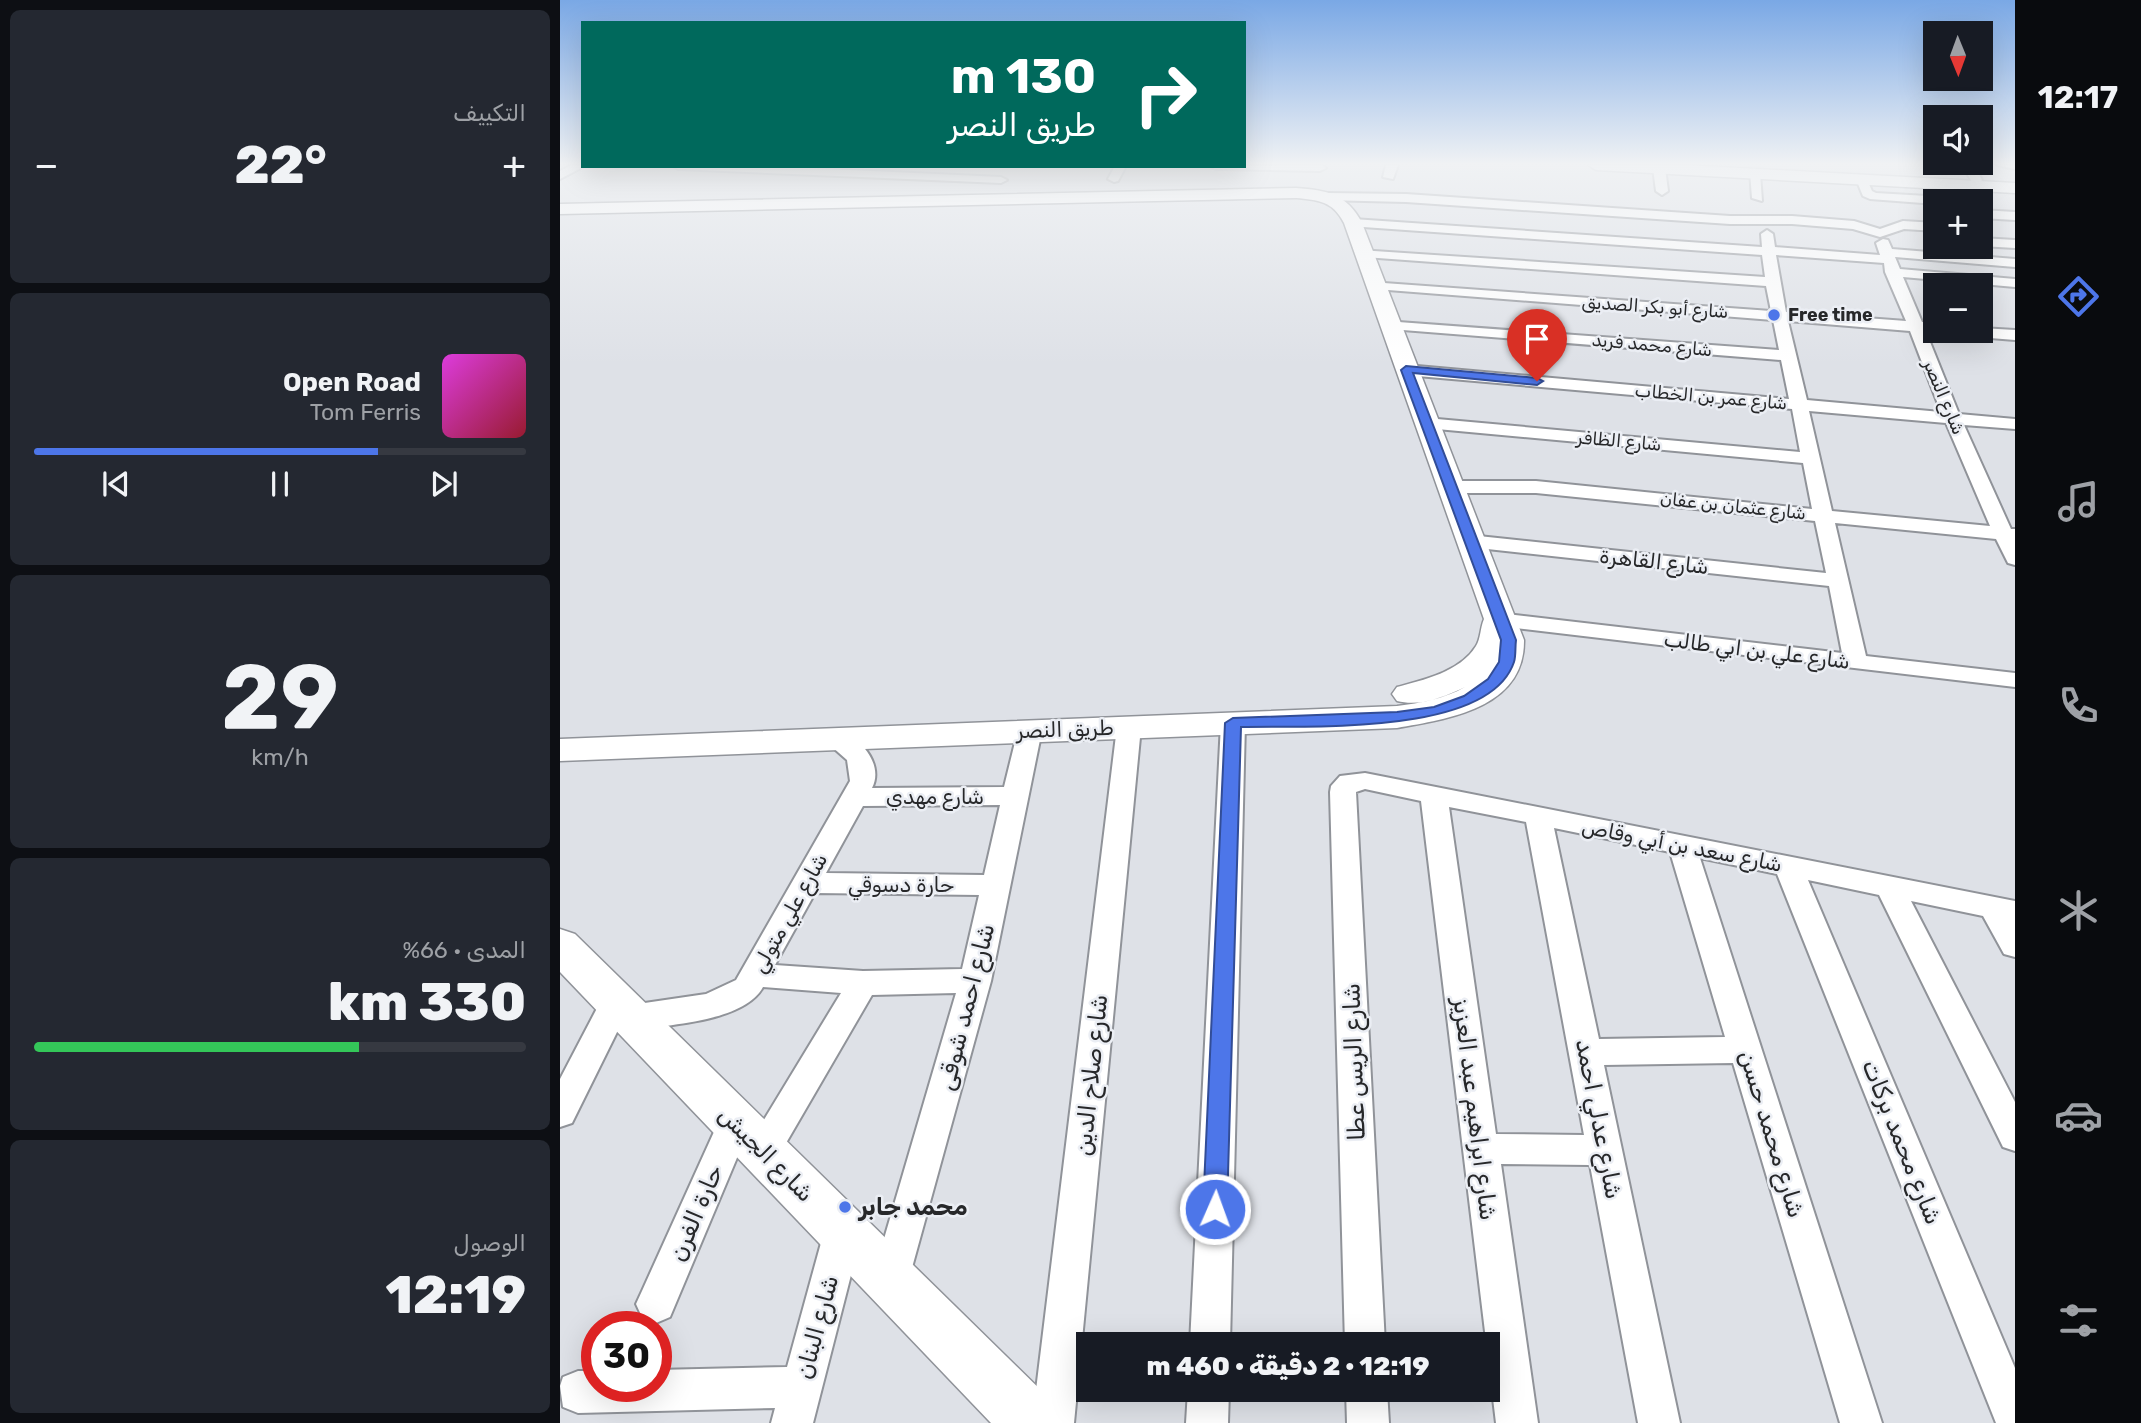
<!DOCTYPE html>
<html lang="ar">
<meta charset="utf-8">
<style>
:root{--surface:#171b24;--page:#242831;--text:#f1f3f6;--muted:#9ea1a6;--line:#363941;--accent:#4d76e9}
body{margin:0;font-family:Rubik,Cairo,sans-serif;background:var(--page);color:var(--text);direction:rtl;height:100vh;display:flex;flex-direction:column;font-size:26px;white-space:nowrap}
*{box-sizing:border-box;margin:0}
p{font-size:23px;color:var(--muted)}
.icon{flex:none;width:38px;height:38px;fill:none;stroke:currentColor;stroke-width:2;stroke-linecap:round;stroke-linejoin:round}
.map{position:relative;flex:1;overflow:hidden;direction:ltr}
.details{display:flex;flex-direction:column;gap:10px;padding:10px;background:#0d0f14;width:560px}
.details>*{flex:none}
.guide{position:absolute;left:21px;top:21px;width:665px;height:147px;border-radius:0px;box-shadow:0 7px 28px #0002;direction:rtl;background:#00695c;color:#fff;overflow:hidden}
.needle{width:46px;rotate:179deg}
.controls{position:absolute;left:1363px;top:21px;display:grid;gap:14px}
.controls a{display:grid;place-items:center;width:70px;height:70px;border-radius:0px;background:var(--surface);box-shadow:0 7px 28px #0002;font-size:35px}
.speed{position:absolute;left:21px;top:1311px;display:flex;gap:14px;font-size:35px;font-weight:700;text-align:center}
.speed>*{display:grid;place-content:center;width:91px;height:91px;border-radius:50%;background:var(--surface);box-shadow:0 7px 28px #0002;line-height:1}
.speed .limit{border:10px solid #d22;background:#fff;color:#111}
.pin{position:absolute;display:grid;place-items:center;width:60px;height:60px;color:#fff;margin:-72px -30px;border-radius:50% 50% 50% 0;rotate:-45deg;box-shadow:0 0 7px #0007}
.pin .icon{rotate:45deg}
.me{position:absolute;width:77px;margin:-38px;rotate:2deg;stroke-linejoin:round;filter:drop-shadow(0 0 5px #0008)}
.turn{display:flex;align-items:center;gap:24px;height:147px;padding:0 35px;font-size:32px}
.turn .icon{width:91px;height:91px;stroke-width:2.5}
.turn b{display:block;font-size:49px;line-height:60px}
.big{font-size:52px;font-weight:800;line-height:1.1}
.details .tile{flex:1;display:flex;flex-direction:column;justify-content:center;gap:10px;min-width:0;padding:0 24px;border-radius:10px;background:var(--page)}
.details .dial{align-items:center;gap:0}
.dial b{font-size:91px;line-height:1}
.song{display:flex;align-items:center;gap:21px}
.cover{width:84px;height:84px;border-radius:10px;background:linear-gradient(135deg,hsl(300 70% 55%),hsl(350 70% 35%))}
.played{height:7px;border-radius:4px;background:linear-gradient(90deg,var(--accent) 70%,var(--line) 70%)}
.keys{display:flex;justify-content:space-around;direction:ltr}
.heat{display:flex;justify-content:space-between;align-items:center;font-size:38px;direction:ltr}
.charge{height:10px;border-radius:5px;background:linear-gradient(90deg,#34c759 66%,var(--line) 0)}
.trip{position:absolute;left:516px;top:1332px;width:424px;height:70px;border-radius:0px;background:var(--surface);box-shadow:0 7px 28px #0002;font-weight:800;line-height:70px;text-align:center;direction:rtl}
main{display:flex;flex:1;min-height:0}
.tabs{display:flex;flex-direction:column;width:126px;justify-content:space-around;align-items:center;background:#090b0e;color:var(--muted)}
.tabs .icon{width:49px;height:49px}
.tabs .on{color:var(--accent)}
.tabs b{font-size:32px;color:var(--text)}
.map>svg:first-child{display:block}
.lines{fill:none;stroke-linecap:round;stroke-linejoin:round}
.street-casing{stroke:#909399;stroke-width:4}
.secondary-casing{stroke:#909399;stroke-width:3}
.street{fill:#fff;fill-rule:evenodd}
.secondary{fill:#fff;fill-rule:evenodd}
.route{fill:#4d76e9;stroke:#324d97;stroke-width:2}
.poi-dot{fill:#4d76e9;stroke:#ebeef4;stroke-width:2.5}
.labels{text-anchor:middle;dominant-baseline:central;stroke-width:5;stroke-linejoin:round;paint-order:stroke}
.far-street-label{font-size:18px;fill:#27282a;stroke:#ebeef4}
.far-poi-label{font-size:18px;font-weight:bold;fill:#27282a;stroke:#ebeef4;text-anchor:start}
.street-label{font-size:21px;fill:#27282a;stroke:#ebeef4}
.near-street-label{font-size:24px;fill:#27282a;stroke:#ebeef4}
.near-poi-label{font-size:24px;font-weight:bold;fill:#27282a;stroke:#ebeef4;text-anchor:start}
</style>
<main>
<nav class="tabs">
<b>12:17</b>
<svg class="icon on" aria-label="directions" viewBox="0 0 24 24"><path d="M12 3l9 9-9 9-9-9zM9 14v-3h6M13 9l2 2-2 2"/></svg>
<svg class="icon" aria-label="music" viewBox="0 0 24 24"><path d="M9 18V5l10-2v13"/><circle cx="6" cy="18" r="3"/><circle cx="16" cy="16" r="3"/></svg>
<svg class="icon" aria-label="phone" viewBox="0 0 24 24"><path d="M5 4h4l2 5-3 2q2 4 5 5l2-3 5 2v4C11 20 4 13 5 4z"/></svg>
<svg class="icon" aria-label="climate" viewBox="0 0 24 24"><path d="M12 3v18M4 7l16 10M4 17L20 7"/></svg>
<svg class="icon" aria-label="car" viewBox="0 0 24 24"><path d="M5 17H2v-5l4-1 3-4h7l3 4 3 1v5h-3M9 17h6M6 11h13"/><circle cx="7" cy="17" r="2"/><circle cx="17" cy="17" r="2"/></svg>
<svg class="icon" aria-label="filters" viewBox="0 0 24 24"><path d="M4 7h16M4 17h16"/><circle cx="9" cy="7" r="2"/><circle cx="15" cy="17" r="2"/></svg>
</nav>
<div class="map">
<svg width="1455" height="1423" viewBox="0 0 1455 1423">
<rect width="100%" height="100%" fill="#dee1e7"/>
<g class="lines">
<g class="street-casing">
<path id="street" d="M12,165l13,1 -25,13v-8z
M762,165l4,3 -6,3 -105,-2 -5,-3z
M826,165h12l-5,14 -10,-2z
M1101,165l4,3 3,23 -6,4 -6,-4 -3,-23z
M1402,165h12l8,15 -2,2h-8z
M1437,165h18v4z
M113,166h88l240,11 6,3 -6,3 -323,-14z
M555,166h11l-8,15 -4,1 -6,-3z
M1190,171l10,2 2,28 -10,-3z
M1298,177h8l6,14 4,2 68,4 6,4h-14v3l-66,-5 -7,-3 -7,-17z
M767,193l79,1 324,22h62l62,5 26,8 23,-8 33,2v8l-32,-2 -24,8 -27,-8 -61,-5h-62l-324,-22 -83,-2 -2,-3z
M1421,210l34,2v8l-34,-2z
M793,219l409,28 -1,-13 6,-4 6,4 2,13 105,8 -4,-12 7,-4 5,1 4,9 123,10v8l-120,-10 5,12 115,10v8l-112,-10 19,45 14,1v8h6l-16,1 33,82 56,5v10l-51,-4 47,104h4v36l-7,-2 -12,-24 -161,-16 31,133 149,17v14l-525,-62 -3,-5 3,-5 8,-2 344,40 -13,-67 -360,-39 -7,-2 -3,-4 3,-4 7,-2 357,38 -11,-52 -279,-28h-86l-10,-6 10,-6h86l276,28 -9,-46 -377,-35 -9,-5 9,-5 374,34 -8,-43 -386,-34 -8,-5 8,-5 383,34 -8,-39 -391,-31 -5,-2 -3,-3 3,-3 394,29 -6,-30 -398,-31 -7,-4 2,-3 401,29 -5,-25 -402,-29 -5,-1v-6l406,27 -3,-22 -413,-29v-6zM1216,255l108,8 1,9 21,49 -120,-9zM1228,321l122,10 31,81 -134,-12zM1249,411l137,12 44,103 -158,-15z
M1421,238l34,2v8l-34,-2z
M1421,328l34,2v10l-50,-4 -8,-5h24z
M673,715l9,3 3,5 -15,621h-40l31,-621 3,-5z
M569,719l9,3 3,5 -67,696h-42l85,-696 3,-5z
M470,722l9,3 3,5 -51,251 -86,312 -14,5 -14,-5 -5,-13 84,-287 -84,2 -97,167 -12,4 -12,-4 -6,-11 96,-158 -78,-6c-19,35 -96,38 -132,43l-11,-4 -48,97 -12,4v-48l45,-86 11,-3 11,3 4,12 75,-11 30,-14 114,-199 -3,-21 -25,-22 4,-5c27,-7 60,29 46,55l132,-1 14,-57 3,-5zM440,805l-16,70 -158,-2 37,-67zM255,893l164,2 -17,74 -99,2 -88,-6z
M805,773l650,128v56l-11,-3 -21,-38 -72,-15 104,201v49l-12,-4 -124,-252 -71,-15 207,488v55h-19l-219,-549 -77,-16 182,565h-42l-107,-360 -129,2 76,358h-42l-48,-258 -89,-1 37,259h-42l-75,-622 -56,-12 -9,3 29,552h-40l-15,-552 1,-6 9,-10zM889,807l77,15 58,313 -88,-1zM994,828l116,24 55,185 -126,2z
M175,1107l12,5 5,10 -82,195 -14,6 -14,-6 -6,-13 6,-13 81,-179z
M283,1215l13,5 6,12 -49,191h-42l4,-15 -197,5 -15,-6 -3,-21 3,-9 15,-6h19v15h59v-16l131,-3 37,-135 6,-12z
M628,1390h41l-1,33h-42z
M786,1390h41l2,33h-42z"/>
</g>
<g class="secondary-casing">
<path id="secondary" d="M1028,165h97l330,18v10l-419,-23z
M736,188c31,2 51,6 66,35l162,417c1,68 -75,79 -127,88l-837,33v-22l837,-33c24,-3 47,-7 68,-19 -21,10 -45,20 -68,14l-5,-7 5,-7c26,-7 63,-15 79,-41 5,-8 4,-18 8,-27l-140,-396c-11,-22 -26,-23 -48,-25l-736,16v-10z
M0,929l15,5 478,468 9,21h-71l-431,-451z"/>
</g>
<use href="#street" class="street"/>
<use href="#secondary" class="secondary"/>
</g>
<linearGradient id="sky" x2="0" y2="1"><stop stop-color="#7aa8e5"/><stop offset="0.45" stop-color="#f0f2f4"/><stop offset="1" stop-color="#f0f2f4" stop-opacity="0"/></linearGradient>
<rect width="1455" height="364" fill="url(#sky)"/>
<path class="route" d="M846,366l131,12 6,3 -6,4 -124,-12 103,267c-1,7 0,16 -2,22 -25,75 -208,63 -273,65l-14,482 -3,7 -9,4 -8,-4 -4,-7 22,-486 8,-5 164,-6 37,-5 30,-11 24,-17 11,-17 2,-22 -100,-270z"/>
<g class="poi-dot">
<circle cx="1214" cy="315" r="7"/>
<circle cx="285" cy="1207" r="7"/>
</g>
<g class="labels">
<g class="far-street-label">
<text transform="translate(1095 307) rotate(4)">شارع أبو بكر الصديق</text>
<text transform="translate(1092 345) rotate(5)">شارع محمد فريد</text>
<text transform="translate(1151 397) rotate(5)">شارع عمر بن الخطاب</text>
<text transform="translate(1384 397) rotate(67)">شارع النصر</text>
<text transform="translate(1059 441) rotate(5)">شارع الظافر</text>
<text transform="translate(1173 506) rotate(6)">شارع عثمان بن عفان</text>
</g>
<g class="far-poi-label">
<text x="1228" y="315">Free time</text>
</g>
<g class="street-label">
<text transform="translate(1094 561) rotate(6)">شارع القاهرة</text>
<text transform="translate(1197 650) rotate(7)">شارع علي بن ابي طالب</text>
<text transform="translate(505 729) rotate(-2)">طريق النصر</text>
<text x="375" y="796">شارع مهدي</text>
<text transform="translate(1122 845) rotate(11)">شارع سعد بن أبي وقاص</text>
<text x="341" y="884">حارة دسوقي</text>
<text transform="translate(229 913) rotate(-61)">شارع علي متولي</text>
</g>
<g class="near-street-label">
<text transform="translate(406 1007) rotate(-76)">شارع احمد شوقى</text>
<text transform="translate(794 1062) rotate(-92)">شارع الريس عطا</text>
<text transform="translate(531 1075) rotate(-84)">شارع صلاح الدين</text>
<text transform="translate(915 1109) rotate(83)">شارع ابراهيم عبد العزيز</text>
<text transform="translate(1039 1119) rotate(79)">شارع عدلي احمد</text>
<text transform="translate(1212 1134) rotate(73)">شارع محمد حسن</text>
<text transform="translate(1342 1142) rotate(68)">شارع محمد بركات</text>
<text transform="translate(206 1154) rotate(45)">شارع الجيش</text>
<text transform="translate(136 1213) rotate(-67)">حارة الفرن</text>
<text transform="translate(257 1327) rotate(-75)">شارع البنان</text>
</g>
<g class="near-poi-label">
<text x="299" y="1207">محمد جابر</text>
</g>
</g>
</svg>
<div class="controls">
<a><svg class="needle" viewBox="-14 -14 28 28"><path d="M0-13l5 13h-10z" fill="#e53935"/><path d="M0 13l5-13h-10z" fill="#9ea1a6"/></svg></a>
<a><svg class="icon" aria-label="sound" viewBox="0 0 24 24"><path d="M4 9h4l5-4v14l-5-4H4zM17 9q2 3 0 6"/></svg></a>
<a>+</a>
<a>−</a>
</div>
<div class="speed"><div class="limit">30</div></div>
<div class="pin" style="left:977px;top:381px;background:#d93025"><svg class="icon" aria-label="arrive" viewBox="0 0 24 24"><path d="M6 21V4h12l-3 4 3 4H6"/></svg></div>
<svg class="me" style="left:655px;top:1209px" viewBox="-20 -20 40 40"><circle r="17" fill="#4d76e9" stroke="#fff" stroke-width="3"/><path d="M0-11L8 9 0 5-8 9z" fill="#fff"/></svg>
<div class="trip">12:19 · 2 دقيقة · 460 m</div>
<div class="guide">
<div class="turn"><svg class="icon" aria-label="right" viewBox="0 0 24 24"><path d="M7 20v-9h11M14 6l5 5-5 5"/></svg><div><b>130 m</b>طريق النصر</div></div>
</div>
</div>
<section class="details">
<div class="tile"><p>التكييف</p>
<div class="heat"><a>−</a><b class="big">22°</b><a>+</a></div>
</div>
<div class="tile">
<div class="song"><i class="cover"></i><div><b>Open Road</b><p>Tom Ferris</p></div></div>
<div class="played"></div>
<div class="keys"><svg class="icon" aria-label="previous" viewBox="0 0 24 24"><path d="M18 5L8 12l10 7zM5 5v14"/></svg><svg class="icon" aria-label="pause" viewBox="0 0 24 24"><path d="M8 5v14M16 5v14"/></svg><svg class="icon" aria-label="next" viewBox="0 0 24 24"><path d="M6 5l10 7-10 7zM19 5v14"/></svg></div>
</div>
<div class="tile dial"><b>29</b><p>km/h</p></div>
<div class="tile"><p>المدى · 66%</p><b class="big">330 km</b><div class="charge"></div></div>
<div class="tile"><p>الوصول</p><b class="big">12:19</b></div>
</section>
</main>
